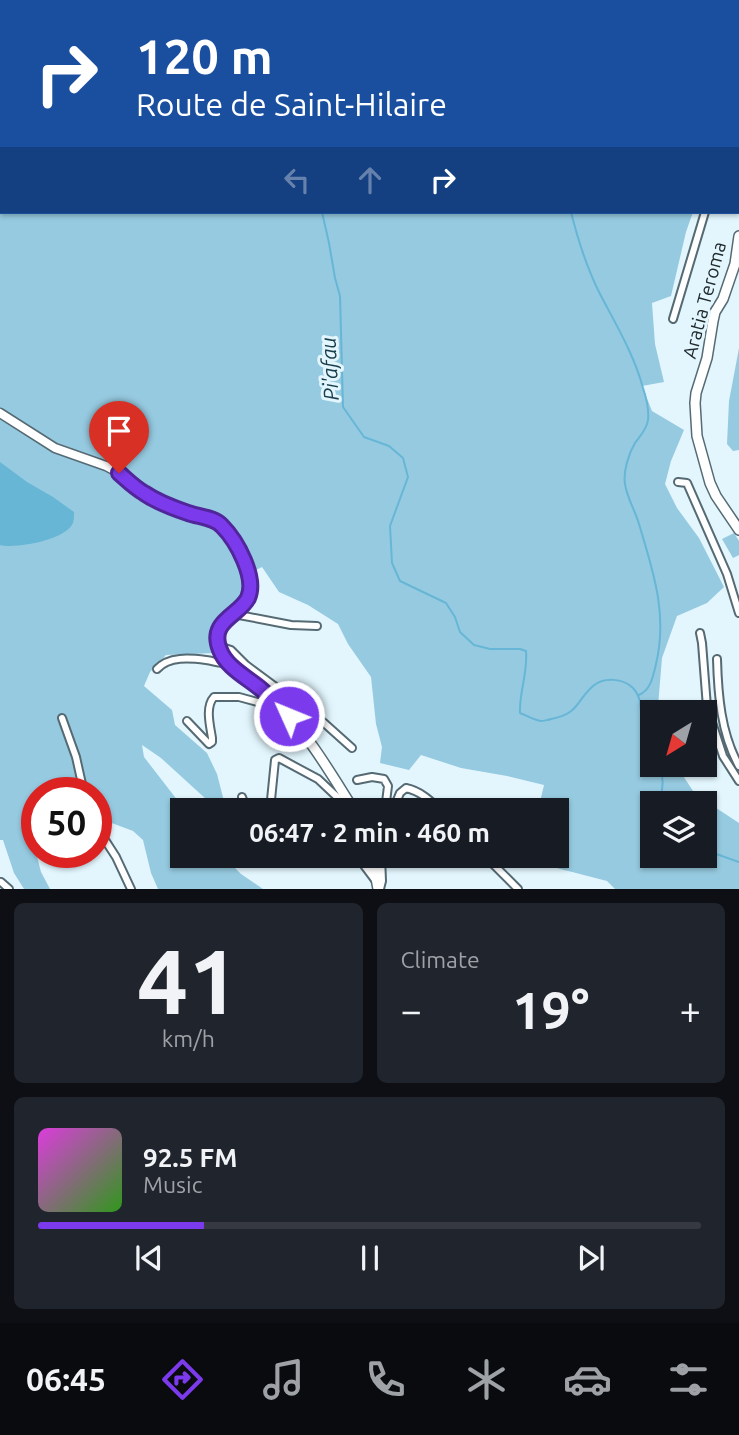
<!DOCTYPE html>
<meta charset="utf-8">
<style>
:root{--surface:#171b24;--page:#20242c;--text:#f1f3f6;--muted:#9ea1a6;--line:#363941;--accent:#7c3aed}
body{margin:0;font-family:Ubuntu,sans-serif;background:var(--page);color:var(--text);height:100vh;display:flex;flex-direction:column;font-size:26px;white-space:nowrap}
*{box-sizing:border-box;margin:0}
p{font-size:23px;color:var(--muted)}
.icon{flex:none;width:38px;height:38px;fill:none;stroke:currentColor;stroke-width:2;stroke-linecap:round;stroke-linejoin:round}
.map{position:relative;height:889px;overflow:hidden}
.drawer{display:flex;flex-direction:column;gap:14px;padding:14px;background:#0d0f14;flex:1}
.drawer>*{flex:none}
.hud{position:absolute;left:0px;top:0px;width:740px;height:214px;box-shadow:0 2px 5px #0004;background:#1a4fa0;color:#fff;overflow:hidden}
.needle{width:46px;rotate:217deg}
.tools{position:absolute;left:640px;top:700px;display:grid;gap:14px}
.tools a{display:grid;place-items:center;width:77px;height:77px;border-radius:0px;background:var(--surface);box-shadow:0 2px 5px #0004;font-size:35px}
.speed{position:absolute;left:21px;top:777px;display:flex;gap:14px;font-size:35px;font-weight:700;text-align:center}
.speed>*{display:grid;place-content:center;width:91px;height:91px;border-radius:50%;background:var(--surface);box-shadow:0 2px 5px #0004;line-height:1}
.speed .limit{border:10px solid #d22;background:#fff;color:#111}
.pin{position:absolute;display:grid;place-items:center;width:60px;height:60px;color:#fff;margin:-72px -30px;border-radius:50% 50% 50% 0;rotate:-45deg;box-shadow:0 0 7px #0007}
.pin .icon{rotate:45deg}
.me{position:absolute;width:77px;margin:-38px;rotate:314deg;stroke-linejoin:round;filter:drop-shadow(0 0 5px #0008)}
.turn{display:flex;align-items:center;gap:24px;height:147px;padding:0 21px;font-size:32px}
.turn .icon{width:91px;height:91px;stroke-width:2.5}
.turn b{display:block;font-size:49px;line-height:60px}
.lanes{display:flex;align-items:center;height:66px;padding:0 21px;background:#0003;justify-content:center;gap:35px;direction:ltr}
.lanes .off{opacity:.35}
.big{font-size:52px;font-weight:600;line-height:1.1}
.drawer .widget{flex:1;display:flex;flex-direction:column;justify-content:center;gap:10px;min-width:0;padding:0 24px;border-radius:10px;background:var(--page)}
.drawer .dial{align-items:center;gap:0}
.dial b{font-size:91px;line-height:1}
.song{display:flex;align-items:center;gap:21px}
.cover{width:84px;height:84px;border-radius:10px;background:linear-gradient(135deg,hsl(300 70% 55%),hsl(110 70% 35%))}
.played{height:7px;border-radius:4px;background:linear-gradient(90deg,var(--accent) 25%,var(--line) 25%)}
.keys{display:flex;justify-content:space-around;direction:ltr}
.heat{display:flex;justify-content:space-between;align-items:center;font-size:38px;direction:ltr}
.drawer .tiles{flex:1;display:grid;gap:14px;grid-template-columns:1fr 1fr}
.widget:last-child{grid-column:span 2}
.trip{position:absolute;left:170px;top:798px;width:399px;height:70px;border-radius:0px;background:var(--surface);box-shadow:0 2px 5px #0004;font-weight:600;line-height:70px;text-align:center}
.tab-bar{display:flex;height:112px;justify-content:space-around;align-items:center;background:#090b0e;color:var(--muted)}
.tab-bar .icon{width:49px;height:49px}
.tab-bar .active{color:var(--accent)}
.tab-bar b{font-size:32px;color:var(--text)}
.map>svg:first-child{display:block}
.green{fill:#96cae0;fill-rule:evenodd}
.water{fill:#67b6d6}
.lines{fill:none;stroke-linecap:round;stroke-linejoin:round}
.stream{stroke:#67b6d6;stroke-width:2}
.minor-casing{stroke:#556a73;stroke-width:10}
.tertiary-casing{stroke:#556a73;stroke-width:11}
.secondary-casing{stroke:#556a73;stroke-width:12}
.minor{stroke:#fff;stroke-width:6}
.tertiary{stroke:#fff;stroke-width:8}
.secondary{stroke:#fff;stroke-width:9}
.route-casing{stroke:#51269a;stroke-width:18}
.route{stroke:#7c3aed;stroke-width:12}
.labels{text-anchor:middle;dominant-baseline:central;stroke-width:6;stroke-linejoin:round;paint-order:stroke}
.street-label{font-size:19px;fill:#212a2d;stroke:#e3f6fe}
.water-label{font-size:21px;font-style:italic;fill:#193d4b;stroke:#e3f6fe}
</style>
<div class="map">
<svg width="739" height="889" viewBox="0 0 739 889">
<rect width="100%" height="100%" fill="#e3f6fe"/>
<path class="green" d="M0,0h739v182l-1,-180h-736v210h691l-7,20 -15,64 -19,7 3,41 9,38 -22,4 10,25 32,19 -13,31 -6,23 12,24 22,30 25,49 -17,16 -30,13 -15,42 -4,48 2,6h-7v53h23l19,29 44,29v66h-124l-8,-8 -62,-16 -4,-9h15v-46h-16v-8l4,-17 -37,-9 -46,-8 -40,-13 -12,15 -29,-7 2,-16 -6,-23 -5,-47 -23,-33 -10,-20 -30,-19 -29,-13 -17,-25 -18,9v15l-6,10 -21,20 -4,17 2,15 -49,2 -16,17 -6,14 28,24 3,15 32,28 10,21 8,31 -3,5h-4l-57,-52 -19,-13 2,12 41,53h-3v46h41l18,18 22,15h-105l-7,-16 -8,-33 -10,-9 -24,-9 -13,9v-38h-59l-1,60 5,19 9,17h-26l-10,-16 -11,-33h-3zM653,803h52v53h-52z
M739,348v102l-6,1 -6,-7 2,-43z
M734,533l5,8v14l-6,3 -11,-19z"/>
<path class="water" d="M0,462l27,20 26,15 21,15c0,4 0,8 -1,11 -7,17 -57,26 -73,22z"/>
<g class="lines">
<path class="stream" d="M264,0l1,2
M529,0v2
M322,212l7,31 6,35 5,18 3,111 21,30 25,9 14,12 5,19 -18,49 2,37 8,18 46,22 9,14 5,15 14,13 16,4h30l6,2c2,22 -7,41 -6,62 6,2 14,7 21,8 1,0 8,-1 10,-2 29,-6 24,-17 42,-33 11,-9 30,-8 40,2 10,11 7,23 9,36 2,10 6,17 11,25
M571,212c7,28 15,54 28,80 16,31 35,62 44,96 3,9 6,23 5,32 -1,9 -8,16 -13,23 -6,10 -12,28 -10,41 2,14 10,26 14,40 14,47 29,90 17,140 -3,12 -5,26 -17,31
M659,803c4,-14 5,-24 1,-38
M705,850l34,12"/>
<g class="minor-casing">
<path id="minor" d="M738,197h1
M673,319l32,-107
M678,482l9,1 40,91 12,39
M233,613l6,2 52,10 26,1
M700,633l2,10 5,64 16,49 16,25
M219,646l12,4 15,15 77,57 29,26
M717,659c1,37 4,74 22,107
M157,669c12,-13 33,-11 49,-9 9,1 14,5 23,2
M62,718l14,39 8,36
M187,721l22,23 3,-2v-4c-2,-13 -7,-31 2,-41h25l33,9h7
M357,780l15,-3 12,2 4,7 -3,24
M242,797l5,13
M270,810l5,-50 4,-2 39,21 33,31
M393,810l7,-17 6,-5c14,3 24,12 34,22
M96,826l20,31 15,32
M357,856l18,24
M485,856l33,33
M294,860l3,-4
M1,882l8,7
M380,889l2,-8 -1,-25"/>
</g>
<g class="tertiary-casing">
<path id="tertiary" d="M0,413l55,35 51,18 13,7 24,20 46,21 29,8 5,5 16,24 10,22 2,13 -5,15 -24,22 -3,9 -1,10 2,9 9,11"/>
</g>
<g class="secondary-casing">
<path id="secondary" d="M739,236l-4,28 -12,35 -8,13 -2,9 -6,37 -11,35 -1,10 2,33 13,47 6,13 23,34
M229,662c16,15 34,27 49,43 31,30 53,69 76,105
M372,856l6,33"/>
</g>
<use href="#minor" class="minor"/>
<use href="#tertiary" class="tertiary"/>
<use href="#secondary" class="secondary"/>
</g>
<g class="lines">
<g class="route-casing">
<path id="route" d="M119,473c8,7 16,15 25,20 13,9 29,15 44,20 11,4 26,4 34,13 15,15 35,52 26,72 -9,18 -40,23 -28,52 6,17 28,28 42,40 9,8 18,17 27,26"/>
</g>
<use href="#route" class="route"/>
</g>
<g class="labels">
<g class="street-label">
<text transform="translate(704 300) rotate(-75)">Aratia Teroma</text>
</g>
<g class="water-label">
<text transform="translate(329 369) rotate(-93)">Pi'afau</text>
</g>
</g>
</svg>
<div class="tools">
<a><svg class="needle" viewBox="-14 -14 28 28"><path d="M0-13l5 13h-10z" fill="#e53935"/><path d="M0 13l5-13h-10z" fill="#9ea1a6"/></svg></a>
<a><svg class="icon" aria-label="layers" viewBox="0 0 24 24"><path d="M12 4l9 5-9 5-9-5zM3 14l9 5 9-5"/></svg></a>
</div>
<div class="speed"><div class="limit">50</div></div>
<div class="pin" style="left:119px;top:473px;background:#d93025"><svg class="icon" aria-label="arrive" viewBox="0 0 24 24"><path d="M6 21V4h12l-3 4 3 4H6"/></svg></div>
<svg class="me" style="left:289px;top:716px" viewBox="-20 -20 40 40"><circle r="17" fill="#7c3aed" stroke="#fff" stroke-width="3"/><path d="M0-11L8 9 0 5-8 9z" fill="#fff"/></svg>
<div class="trip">06:47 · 2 min · 460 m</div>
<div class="hud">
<div class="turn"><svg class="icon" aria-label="right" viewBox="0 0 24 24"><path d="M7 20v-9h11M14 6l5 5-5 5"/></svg><div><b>120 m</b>Route de Saint-Hilaire</div></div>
<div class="lanes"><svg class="icon off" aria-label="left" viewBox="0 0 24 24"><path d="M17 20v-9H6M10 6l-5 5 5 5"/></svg><svg class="icon off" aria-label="ahead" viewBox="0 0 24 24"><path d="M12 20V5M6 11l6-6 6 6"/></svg><svg class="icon" aria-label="right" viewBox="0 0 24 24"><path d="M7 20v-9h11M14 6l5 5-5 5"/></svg></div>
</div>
</div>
<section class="drawer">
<div class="tiles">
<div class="widget dial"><b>41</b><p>km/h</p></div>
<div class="widget"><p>Climate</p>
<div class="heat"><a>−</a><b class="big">19°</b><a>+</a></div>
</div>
<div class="widget">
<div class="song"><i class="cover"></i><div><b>92.5 FM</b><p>Music</p></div></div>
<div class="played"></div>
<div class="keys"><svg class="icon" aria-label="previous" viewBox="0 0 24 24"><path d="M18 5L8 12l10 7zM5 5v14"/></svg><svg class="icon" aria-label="pause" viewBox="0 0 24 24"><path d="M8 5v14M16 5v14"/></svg><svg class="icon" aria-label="next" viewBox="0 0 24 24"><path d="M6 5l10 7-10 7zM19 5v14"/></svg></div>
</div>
</div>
</section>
<nav class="tab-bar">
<b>06:45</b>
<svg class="icon active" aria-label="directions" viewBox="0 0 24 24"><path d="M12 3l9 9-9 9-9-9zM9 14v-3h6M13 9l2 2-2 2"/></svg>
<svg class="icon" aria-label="music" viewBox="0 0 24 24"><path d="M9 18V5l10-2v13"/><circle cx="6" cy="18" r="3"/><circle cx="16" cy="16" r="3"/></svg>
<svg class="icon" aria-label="phone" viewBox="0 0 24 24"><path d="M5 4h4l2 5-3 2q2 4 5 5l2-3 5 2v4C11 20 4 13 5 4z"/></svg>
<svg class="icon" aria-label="climate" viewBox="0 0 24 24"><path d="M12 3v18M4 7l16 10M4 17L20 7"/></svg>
<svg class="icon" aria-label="car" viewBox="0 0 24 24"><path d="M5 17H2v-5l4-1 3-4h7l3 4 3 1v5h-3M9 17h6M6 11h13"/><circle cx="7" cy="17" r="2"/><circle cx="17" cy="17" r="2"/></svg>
<svg class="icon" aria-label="filters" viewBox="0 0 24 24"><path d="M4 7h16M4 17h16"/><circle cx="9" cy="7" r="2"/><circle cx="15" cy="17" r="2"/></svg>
</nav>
